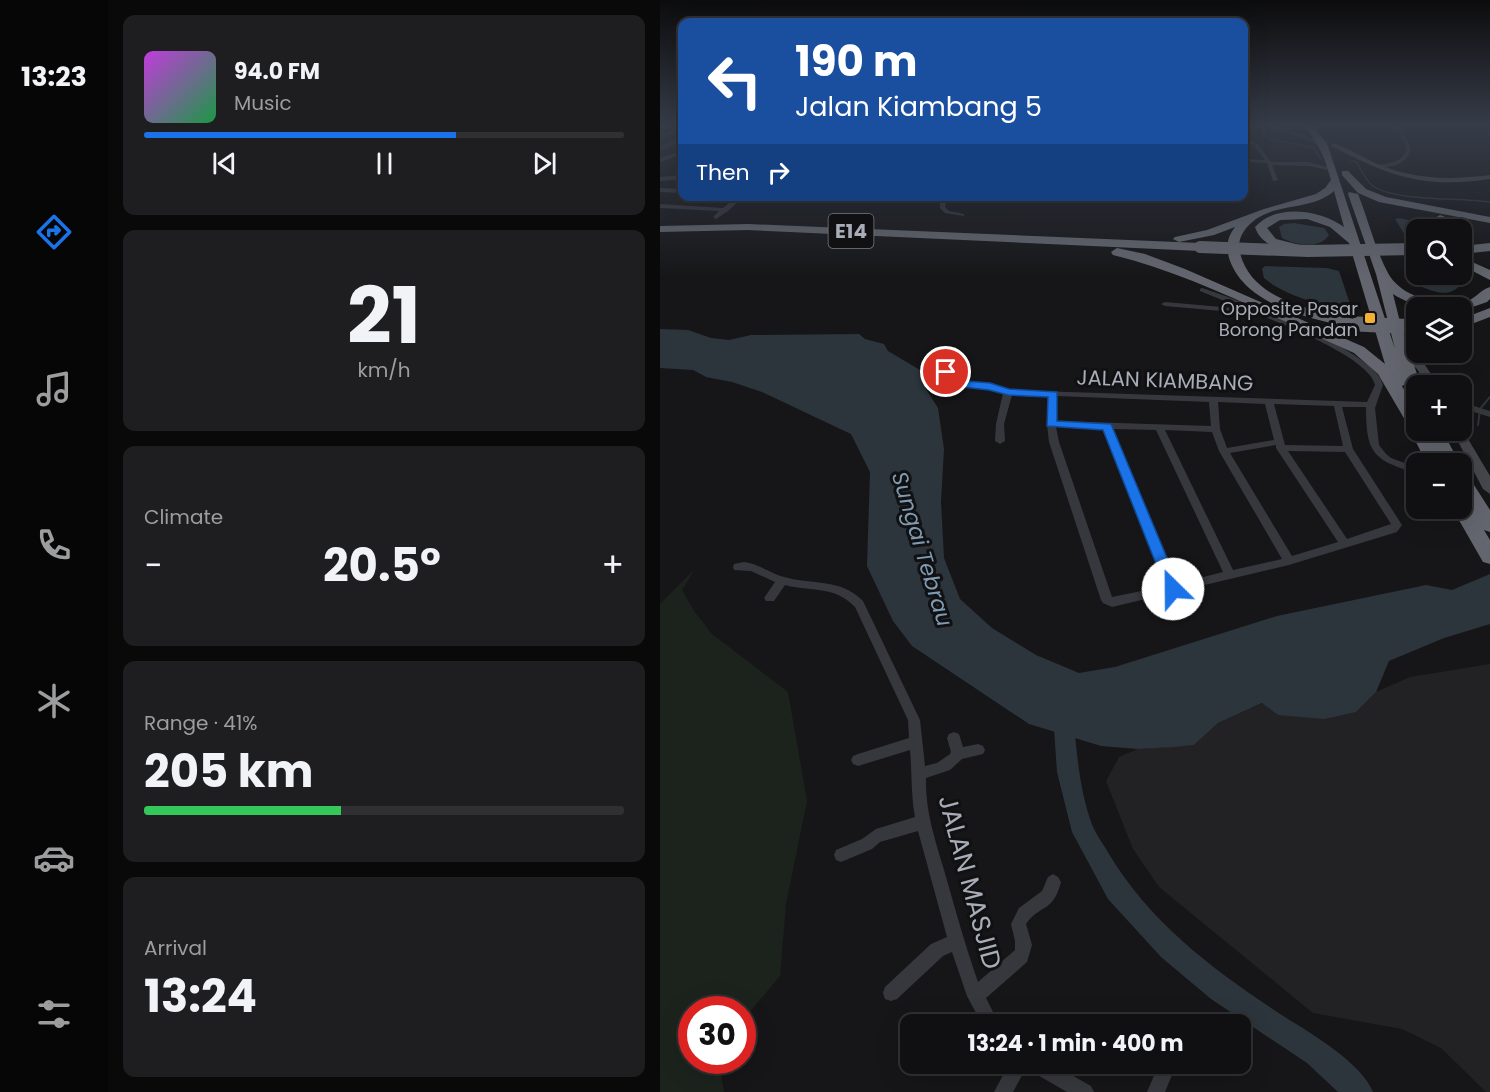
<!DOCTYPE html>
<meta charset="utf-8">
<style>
:root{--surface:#101012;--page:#1e1e20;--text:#f1f3f6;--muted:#9c9d9f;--line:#303032;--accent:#1a73e8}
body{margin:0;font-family:Poppins,sans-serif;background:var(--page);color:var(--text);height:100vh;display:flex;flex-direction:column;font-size:22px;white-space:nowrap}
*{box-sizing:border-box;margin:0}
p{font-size:20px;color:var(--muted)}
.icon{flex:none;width:33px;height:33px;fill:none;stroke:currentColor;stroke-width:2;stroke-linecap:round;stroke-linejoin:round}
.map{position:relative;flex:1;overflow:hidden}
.sheet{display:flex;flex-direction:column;gap:15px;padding:15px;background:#09090a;width:552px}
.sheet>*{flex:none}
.guide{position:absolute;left:18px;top:18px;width:570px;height:183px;border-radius:12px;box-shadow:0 6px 24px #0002,0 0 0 2px var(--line);background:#1a4fa0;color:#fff;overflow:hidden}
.fabs{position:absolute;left:746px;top:219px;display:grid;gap:12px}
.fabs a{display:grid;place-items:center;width:66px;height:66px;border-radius:12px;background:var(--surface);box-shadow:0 6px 24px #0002,0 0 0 2px var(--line);font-size:30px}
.speed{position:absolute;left:18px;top:996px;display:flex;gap:12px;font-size:30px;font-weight:700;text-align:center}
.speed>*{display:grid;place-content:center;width:78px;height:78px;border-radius:50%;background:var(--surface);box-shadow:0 6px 24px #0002,0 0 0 2px var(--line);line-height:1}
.speed .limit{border:9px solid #d22;background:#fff;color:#111}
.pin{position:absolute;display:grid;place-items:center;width:51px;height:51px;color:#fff;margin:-26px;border:3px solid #fff;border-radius:50%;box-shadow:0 2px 6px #0007}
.me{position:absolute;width:66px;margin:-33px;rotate:337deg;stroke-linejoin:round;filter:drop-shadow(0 0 4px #0008)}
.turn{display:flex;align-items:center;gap:21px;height:126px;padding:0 18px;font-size:27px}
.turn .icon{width:78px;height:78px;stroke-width:2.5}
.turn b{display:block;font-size:42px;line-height:51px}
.then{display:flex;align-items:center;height:57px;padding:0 18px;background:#0003;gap:12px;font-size:22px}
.big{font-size:45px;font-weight:700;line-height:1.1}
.sheet .card{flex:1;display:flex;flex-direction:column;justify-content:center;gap:9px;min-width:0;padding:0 21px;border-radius:12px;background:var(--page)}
.sheet .dial{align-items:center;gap:0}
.dial b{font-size:78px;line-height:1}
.song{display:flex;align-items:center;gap:18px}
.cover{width:72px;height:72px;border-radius:9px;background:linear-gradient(135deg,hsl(290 70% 55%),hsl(140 70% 35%))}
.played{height:6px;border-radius:3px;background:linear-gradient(90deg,var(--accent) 65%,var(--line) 65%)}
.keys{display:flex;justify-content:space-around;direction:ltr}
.heat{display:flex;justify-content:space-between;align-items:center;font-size:33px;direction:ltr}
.charge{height:9px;border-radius:4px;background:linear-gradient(90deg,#34c759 41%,var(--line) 0)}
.trip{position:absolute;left:240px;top:1014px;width:351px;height:60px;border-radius:12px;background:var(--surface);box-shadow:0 6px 24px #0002,0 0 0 2px var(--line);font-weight:700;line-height:60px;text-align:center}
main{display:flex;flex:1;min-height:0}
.tabs{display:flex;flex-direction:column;width:108px;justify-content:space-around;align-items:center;background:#060607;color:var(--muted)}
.tabs .icon{width:42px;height:42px}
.tabs .active{color:var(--accent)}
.tabs b{font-size:27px;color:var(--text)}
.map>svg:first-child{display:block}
.built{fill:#222225}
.green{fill:#1c231d}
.water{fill:#2c353c}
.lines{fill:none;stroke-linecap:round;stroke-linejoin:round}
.stream-far1{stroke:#2c353c;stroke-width:1.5}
.stream{stroke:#2c353c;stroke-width:2}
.river{fill:#2c353c;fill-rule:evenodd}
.street{fill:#37383d;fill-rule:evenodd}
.secondary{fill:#45474d;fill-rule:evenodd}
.highway{fill:#63666e;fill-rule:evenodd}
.highway-bridge-far1{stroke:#63666e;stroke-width:12}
.highway-bridge{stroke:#63666e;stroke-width:15}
.route{fill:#1a73e8;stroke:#114b97;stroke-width:1.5}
.poi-dot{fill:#f2b134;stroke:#111113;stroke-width:2}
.labels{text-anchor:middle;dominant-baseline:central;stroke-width:6;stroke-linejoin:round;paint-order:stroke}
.far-poi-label{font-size:18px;fill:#a8adb8;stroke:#111113;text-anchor:end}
.shield{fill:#111113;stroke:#7b7e86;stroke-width:1.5}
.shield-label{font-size:20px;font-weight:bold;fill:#a8adb8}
.street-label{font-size:21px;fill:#a8adb8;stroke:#111113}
.water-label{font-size:22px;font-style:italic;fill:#7f9bb3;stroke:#111113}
.near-street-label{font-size:26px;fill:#a8adb8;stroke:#111113}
</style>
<main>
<nav class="tabs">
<b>13:23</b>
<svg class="icon active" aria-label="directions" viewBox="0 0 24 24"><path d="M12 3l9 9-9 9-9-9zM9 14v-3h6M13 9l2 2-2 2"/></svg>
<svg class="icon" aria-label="music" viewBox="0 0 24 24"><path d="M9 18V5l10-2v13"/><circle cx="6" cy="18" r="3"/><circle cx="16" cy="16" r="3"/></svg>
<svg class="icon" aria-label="phone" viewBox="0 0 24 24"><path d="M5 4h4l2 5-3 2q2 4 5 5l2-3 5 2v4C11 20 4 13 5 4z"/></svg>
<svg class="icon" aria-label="climate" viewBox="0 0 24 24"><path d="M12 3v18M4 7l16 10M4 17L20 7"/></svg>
<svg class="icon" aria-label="car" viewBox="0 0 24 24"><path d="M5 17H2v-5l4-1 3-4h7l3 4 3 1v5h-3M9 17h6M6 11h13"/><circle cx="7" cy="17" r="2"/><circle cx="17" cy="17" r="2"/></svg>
<svg class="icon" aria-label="filters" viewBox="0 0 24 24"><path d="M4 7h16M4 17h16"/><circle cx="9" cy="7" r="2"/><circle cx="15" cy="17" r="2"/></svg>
</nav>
<section class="sheet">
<div class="card">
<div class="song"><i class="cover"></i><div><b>94.0 FM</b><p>Music</p></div></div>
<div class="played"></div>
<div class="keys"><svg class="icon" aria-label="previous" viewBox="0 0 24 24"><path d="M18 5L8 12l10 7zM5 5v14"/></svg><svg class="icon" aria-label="pause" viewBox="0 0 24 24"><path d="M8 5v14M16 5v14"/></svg><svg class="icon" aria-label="next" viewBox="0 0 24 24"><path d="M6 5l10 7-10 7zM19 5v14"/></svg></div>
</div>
<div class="card dial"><b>21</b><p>km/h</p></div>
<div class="card"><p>Climate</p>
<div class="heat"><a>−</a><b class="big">20.5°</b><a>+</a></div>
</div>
<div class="card"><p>Range · 41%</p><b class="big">205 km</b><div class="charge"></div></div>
<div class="card"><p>Arrival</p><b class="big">13:24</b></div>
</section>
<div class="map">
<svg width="830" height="1092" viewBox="0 0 830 1092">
<rect width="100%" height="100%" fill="#161618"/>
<path class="built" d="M830,664v428h-4l-45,-44 -39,-19 -89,-16 -154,-126 -26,-38 -27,-68 13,-24 19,-8 56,-4 24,-22 45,-20 15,12 78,-3 20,-20 34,-15z"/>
<path class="green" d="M35,569l-13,21 12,21 18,23 76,58 19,109 -21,103 -6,72 -37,44 -1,-10h-50v50l27,1 5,31h-64v-488z"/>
<path class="water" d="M739,218l42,9 -1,2 -24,1v7l-11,-2 -10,-16z
M634,223l30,5 5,7c-9,15 -34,10 -47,3l-3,-11 5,-3z
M605,266l62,2 12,3 13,39c-25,-2 -69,-15 -88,-32l-2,-9z
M756,274l41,6 2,6c-12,14 -33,3 -47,-4l-2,-4z
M0,329l28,1 23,8 18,2 22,-5 108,-1 6,5 19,5 4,7 32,19 6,19 12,19 6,41 -3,53 3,56 16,41 32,29 44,27 43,18 36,-6 162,-51 149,-31 26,5 38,-16v50l-46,14 -55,23 -13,31 -20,20 -32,7 -46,-4 -16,-12 -44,20 -24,22 -20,2 -36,2 -37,-3 -72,-22 -117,-78 -19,-25 -26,-55 3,-94 -19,-38 -89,-42 -30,-10 -26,-5 -13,-7 -33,-2z"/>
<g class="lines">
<path class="stream-far1" d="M602,126l2,9 5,4 45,9 7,11
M691,161l6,1c4,8 8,18 16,24 23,16 87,11 117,16"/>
<path class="stream" d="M818,425l2,-16 10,-12"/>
<path class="river" d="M22,138v4l-22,9v-5z
M403,706l7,3 3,6c4,37 6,76 20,112 4,9 11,18 16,27 43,72 110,120 179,165 26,16 74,45 85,73h-35l-31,-29 -96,-64 -50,-42 -53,-58 -36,-67 -15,-60 -4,-57 3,-6z"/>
<path class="street" d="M607,126h5l40,12 14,9 -4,1 -14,-8z
M737,126h4l10,24c-6,15 -19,18 -34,17v-2c13,-2 24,-2 30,-15z
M22,128v2l-22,8v-3z
M584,137l14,7 13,18h38l26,7 -3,2 -23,-5 -37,-1 6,15 -5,1 -6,-18 -23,-1v-3l21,1 -10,-14 -11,-7z
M22,151v3l-22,8v-4z
M22,175v4l-22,2v-4z
M0,188l22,1v4l-22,-1z
M78,196h6l-16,15 -12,8 -3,-2 6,-6 -59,-3v-4l63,4z
M187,196h30l-29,4 -3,-2z
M286,196h6l-6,7 -1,4 4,4 15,3v2l-19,-3 -5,-5v-6z
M542,288c34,11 174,62 181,97l-8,23 4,37 7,9 5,4 25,9v6c-43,-13 -50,-20 -50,-66h-24l11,42 49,76 -5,7 -108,33 -177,42 -9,-4 -2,-3 -52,-158 -2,-18 2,-28 -37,-1 -8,29 1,17 -5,3 -5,-3 1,-17 7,-31 -47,-10 -14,-11 1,-2h6c17,15 39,13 60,20l358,12 8,-17c-5,-28 -102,-65 -128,-75v3h-3l-79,-7 -4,-2 4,-2 79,7 -44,-18v-2zM397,396l152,6 2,24 -155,-5zM558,402l47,2 9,36 -47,8 -7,-19zM614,404l60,2 9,40 -58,-1zM396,427l47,1 63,158 -54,11 -53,-155zM452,429l44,1 67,142 -47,12zM505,430l47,2 7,19 63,108 -49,11zM616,445v3l62,94 -46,14 -62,-103zM628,451l57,1 46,72 -44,15z
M801,402l29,9v6l-29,-9z
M765,442l5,3v13l-5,6h-9v1l-1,-1 5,-6v-13z
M84,562c15,2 26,11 40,15 28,8 57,1 79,24l57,119 5,46 12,-3 13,-9 1,-2 -4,-14 2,-4 5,-2 5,2 4,13 15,-3 5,2 2,4 -2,4 -21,5 -12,11 -24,8c-1,32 9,62 18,92 11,38 21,75 34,112l37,-32v-9l-4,-17 8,-16 23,-17 6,-14 5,-3 5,3 3,5c-8,31 -21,22 -35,42l6,21 -5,17 -41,36 13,26h-17l-15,-28 -15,-44 -9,4 -46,43 -6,2 -6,-2 -2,-6 2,-6 46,-43 16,-7 -29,-106 -38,11 -8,7 -31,13 -5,-2 -2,-5 2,-5 26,-11 14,-10 39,-12c-4,-22 -3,-44 -5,-67l-52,16 -5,-2 -2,-4 2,-4 5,-2 51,-16 -1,-18 -53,-113c-21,-22 -44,-15 -70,-22l-11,16h-8l-2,-3 11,-16 -24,-11 -17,-1 -1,-3 1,-3z
M349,1064h43l39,22 3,6h-27l-38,-22 -2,-4 -14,26h-19z
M499,1064h12l3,6 -9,22h-18z"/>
<path class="secondary" d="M673,143c15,5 28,13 42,20 39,17 74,17 115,12v4c-68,10 -100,-3 -159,-33z
M741,345l24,20 14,21h-12l-10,-17 -22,-21z
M801,427l29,49v18l-7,-5 -31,-59h9z"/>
<path class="highway" d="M644,126h8l15,17 68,206 -19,-75 -28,-80 1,-2 9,2c10,25 17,55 30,79 13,24 49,33 74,29 13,-1 17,-12 28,-15v12l-3,3 -26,9v-3c-24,0 -47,0 -68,-14l8,32 20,60h-5v11l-5,-2 -5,-11 -4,2 14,25v10l-11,-1 -27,-46 -24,-21c-77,-34 -160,-78 -241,-98l-2,-3 6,-4 28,6 40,15 179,78 21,17 -36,-121 -19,-16 -23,-8 -27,1 -13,8 9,11 32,8v4c-19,4 -47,-4 -53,-24 21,-24 66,-17 89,0l-10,-36c-21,19 -55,12 -78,28 -11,8 -20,20 -16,34 13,51 80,58 123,68l2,3 -2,3c-10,2 -22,-2 -32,-4 -38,-9 -89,-24 -102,-65 -3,-12 -2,-20 6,-31l-21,8 -35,7 -6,-3 2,-2 32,-7 57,-21 52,-15 9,-6 6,-8c-7,-25 -11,-34 -27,-54z
M682,171h6l18,18 20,8 104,20v6l-111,-21 -21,-9 -16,-18z
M780,215l19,7 11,13 -5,8 -4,1v-14h-7l-18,-10 -1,-2z
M88,224l452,19 6,4 -6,4 -452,-21 -88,2v-6z
M830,243v8l-29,3v-8z
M801,257l29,13v10l-29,-15z
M830,308v9l-29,11v-9z
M756,425v5h26l18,34h-33l-17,-34z
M801,472l6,2 23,36v22l-6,-2 6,10v24l-7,-2 -31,-54h9v-6l7,2 -7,-11z"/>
<path class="highway-bridge-far1" d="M540,247l108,4 106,-2"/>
<path class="highway-bridge" d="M698,324l58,3"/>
</g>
<linearGradient id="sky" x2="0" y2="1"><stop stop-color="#0c0c0d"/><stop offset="0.45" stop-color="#363c48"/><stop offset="1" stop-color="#363c48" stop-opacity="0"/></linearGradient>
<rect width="830" height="278" fill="url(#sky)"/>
<path class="route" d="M282,369h7l8,9 8,3 25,2 19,6 48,3v29l54,3 69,165 -2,3h-10l-2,-3 -63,-159 -56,-4 1,-29 -40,-2 -19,-5 -26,-3 -13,-4 -9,-11z"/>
<rect class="poi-dot" x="704" y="312" width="12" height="12" rx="3"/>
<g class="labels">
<g class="far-poi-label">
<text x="698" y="308">Opposite Pasar<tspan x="698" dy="21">Borong Pandan</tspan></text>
</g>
<rect class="shield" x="168.5" y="214" width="45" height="34" rx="4.5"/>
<g class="shield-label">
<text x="191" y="231">E14</text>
</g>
<g class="street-label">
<text transform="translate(505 380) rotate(2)">JALAN KIAMBANG</text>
</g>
<g class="water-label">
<text transform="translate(262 549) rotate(73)">Sungai Tebrau</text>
</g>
<g class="near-street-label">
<text transform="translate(310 882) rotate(75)">JALAN MASJID</text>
</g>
</g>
</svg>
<div class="fabs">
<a><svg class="icon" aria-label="search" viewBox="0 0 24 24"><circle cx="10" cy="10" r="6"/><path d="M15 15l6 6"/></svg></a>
<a><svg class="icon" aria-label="layers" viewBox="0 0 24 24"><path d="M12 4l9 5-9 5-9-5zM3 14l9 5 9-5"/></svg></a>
<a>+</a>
<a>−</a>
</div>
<div class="speed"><div class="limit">30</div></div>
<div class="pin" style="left:286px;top:372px;background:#d93025"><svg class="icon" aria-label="arrive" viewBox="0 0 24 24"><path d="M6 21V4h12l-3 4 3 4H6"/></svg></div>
<svg class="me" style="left:513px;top:589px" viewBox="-20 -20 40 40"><circle r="19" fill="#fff"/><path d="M0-13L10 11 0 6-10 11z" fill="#1a73e8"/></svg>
<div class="trip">13:24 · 1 min · 400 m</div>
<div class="guide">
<div class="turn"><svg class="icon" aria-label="left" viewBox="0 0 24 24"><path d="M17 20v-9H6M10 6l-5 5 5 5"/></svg><div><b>190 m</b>Jalan Kiambang 5</div></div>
<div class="then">Then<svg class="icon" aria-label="right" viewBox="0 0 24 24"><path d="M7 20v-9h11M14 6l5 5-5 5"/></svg></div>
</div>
</div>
</main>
